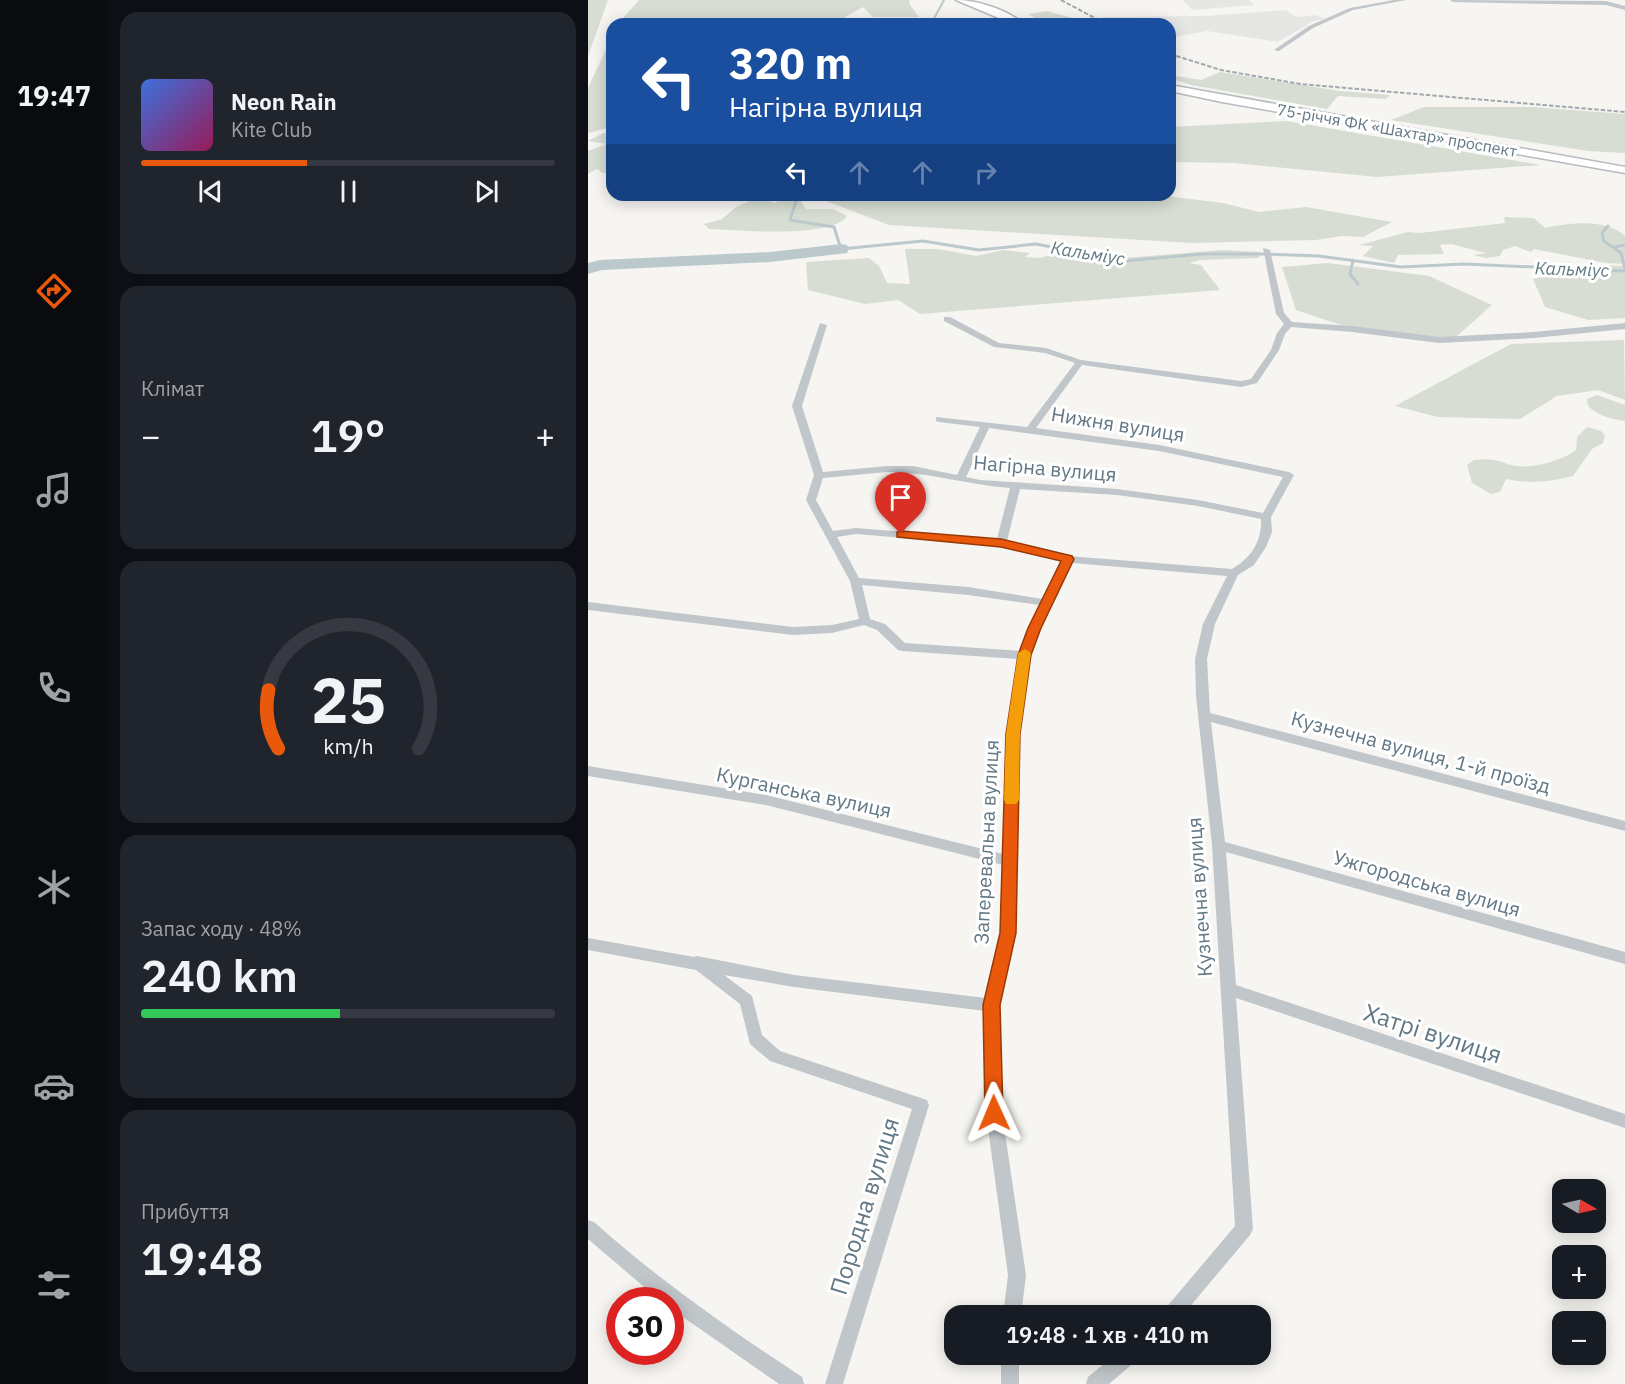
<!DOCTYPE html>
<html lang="uk">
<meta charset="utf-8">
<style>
:root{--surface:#171b24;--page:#20242c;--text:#f1f3f6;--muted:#9ea1a6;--line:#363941;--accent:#ea580c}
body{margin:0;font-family:"IBM Plex Sans",sans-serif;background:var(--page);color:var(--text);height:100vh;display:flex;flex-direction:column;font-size:22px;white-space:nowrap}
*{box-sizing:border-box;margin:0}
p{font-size:20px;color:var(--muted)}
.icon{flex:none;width:33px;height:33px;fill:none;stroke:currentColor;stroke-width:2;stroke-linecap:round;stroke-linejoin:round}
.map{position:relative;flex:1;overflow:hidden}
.side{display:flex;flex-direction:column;gap:12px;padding:12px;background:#0d0f14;width:480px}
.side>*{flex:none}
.top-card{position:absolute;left:18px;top:18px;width:570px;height:183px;border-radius:18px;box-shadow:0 3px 15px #0003;background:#1a4fa0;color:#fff;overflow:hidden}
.needle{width:39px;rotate:99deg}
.fabs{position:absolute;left:964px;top:1179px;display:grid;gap:12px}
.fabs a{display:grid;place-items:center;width:54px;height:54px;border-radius:12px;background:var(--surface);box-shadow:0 3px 15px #0003;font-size:30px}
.speed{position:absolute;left:18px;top:1287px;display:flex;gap:12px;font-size:30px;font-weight:700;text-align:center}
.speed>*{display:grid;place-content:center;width:78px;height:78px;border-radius:50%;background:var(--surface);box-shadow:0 3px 15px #0003;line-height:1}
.speed .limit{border:9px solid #d22;background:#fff;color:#111}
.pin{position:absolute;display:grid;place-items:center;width:51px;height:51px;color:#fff;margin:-62px -26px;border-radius:50% 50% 50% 0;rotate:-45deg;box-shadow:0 0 6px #0007}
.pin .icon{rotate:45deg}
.me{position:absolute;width:66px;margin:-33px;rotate:359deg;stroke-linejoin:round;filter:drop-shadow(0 0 4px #0008)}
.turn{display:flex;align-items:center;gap:21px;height:126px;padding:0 24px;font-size:27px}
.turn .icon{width:78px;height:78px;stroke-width:2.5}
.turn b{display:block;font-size:42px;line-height:51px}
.lanes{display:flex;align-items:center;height:57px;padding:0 24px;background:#0003;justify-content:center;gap:30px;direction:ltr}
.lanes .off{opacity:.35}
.big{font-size:45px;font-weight:600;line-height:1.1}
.side .widget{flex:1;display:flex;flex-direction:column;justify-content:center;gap:9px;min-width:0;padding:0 21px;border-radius:18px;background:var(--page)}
.side .dial{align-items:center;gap:0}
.dial svg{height:156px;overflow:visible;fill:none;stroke:var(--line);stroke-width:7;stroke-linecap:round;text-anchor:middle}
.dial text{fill:var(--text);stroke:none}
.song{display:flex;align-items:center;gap:18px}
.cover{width:72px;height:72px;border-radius:9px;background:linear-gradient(135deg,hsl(220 70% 55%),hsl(330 70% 35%))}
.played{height:6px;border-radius:3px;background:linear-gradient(90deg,var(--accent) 40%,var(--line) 40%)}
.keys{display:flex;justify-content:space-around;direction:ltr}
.heat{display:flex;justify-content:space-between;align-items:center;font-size:33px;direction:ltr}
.charge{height:9px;border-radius:4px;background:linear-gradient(90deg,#34c759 48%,var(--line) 0)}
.trip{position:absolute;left:356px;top:1305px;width:327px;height:60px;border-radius:18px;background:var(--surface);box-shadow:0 3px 15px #0003;font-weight:600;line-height:60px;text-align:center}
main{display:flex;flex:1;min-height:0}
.tabs{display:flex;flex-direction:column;width:108px;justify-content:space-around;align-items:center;background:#090b0e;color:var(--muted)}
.tabs .icon{width:42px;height:42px}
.tabs .selected{color:var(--accent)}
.tabs b{font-size:27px;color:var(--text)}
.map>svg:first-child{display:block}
.built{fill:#e6e7e5}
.green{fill:#d7ddd2}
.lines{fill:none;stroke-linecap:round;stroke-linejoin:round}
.stream-far1{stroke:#bbc9cd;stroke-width:2}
.stream{stroke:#bbc9cd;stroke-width:3}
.river{fill:#bbc9cd;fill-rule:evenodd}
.secondary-casing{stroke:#b5bbbf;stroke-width:3}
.minor{fill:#c0c6c9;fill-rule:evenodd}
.tertiary{fill:#c0c6c9;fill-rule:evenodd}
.secondary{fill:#fff;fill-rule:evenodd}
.rail{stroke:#a1a9ae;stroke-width:2;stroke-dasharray:4.5 2;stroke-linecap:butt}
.route{fill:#ea580c;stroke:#983908;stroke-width:1.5}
.slow{fill:#f59e0b}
.labels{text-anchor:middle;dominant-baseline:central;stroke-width:6;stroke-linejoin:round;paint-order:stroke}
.far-street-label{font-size:16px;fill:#627885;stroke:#fff}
.far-water-label{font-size:18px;font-style:italic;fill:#5e7b82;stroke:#fff}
.street-label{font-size:20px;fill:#627885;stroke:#fff}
.near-street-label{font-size:24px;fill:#627885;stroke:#fff}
</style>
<main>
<nav class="tabs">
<b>19:47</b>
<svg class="icon selected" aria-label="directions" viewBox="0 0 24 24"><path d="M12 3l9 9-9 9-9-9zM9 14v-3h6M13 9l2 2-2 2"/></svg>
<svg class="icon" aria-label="music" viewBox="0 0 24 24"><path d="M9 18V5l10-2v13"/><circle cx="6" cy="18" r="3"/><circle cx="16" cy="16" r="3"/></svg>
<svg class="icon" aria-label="phone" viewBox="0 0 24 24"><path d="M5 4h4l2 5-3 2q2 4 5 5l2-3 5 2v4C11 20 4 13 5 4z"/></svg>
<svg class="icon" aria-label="climate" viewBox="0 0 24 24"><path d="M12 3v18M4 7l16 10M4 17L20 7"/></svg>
<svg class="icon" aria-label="car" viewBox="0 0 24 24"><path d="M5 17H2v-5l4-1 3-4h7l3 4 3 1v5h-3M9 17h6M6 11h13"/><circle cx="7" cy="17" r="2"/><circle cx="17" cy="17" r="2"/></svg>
<svg class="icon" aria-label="filters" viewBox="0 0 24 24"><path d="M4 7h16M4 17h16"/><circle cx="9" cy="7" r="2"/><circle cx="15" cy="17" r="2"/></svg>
</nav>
<section class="side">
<div class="widget">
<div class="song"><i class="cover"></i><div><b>Neon Rain</b><p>Kite Club</p></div></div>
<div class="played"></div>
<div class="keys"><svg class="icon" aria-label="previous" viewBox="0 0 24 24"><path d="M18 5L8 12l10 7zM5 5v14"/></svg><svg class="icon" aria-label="pause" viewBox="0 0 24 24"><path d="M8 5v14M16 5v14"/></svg><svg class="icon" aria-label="next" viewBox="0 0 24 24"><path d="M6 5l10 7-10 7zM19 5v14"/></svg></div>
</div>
<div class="widget"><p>Клімат</p>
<div class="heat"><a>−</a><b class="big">19°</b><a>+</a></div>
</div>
<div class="widget dial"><svg viewBox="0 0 100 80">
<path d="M14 69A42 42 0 1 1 86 69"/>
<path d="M14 69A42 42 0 0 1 9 39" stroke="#ea580c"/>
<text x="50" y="56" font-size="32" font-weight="700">25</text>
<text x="50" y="72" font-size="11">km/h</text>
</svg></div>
<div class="widget"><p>Запас ходу · 48%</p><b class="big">240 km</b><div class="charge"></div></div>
<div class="widget"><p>Прибуття</p><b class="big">19:48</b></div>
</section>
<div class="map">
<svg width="1037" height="1384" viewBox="0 0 1037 1384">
<rect width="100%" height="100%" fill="#f6f5f1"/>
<path class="built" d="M595,0h66l5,5 -62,5z
M698,10l10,7 20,-2 9,4 -11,2 -36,21 -71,-11 -37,7v-14h-54l-15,-7 104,-1z"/>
<path class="green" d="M0,0h20l-20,56z
M51,0h270l1,5 9,12h-46l-10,-10 -30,17h-215z
M459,11l47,13h-47l-19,-10z
M24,36v91l-24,6v-45z
M632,72l120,19 50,4 -4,4 -48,-3 -11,13 -136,-24 -21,-7v-3l31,5z
M836,107h108l93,7v39l-37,-2 -197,-31z
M699,121l254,44 -164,12 -143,-14 -64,-1v-35z
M15,133h9v40h-9l-6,-4 -9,5v-23l19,-7 -19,-3z
M203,195h12l-2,7 5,7h27l14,7c-15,23 -110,14 -138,13l-5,-5 18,-5 14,-12 24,-11 14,7z
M233,195h337l65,8 36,9 47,-5 86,15 -29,15 -21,-1 -26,4 -124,3 -303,-18 -68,-26z
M916,217l30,1 11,10c25,-5 60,-10 80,8v28l-19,-1 -72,-14 -3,3 -16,-6 -12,4 -3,6 -14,2 -12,-3 12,-2 -35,-9 -11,1 4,9 -46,1 -4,8 -31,-7 10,-10 -14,-1 49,-13 12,1 85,-10z
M470,246l66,12 99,-8 38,2 -2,6 -59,2 -11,3 12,2 19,25 -300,24 -22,-14 -33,4 -57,-14 -2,-28 63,-4 10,8 8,17 23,1 -5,-35h33l38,7 27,-6 27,3 -5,4 15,1 13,-4z
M740,263l101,13 63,29 -43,38 -105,-17 -48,-16 -14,-43z
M1011,265l26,1v52l-37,2 -43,-13 -12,-28z
M1036,340l1,60 -27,-10 -41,6 -37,23 -82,-2 -43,-11 116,-62z
M1009,395l28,10v16c-14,-2 -27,-5 -37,-15l-1,-7z
M999,427l14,4 4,5 -2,7 -11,6 -19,27c-24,6 -43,8 -67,3l-6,13 -9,2 -19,-11 -5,-18 7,-5c18,-2 21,0 37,5 18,5 51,-4 65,-15l1,-13z"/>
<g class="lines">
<path class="stream-far1" d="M343,24l13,-24"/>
<path class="stream" d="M210,195l-8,25 44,7 7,22 82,-8 56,9 57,-6 88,17 78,-7h63l54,2 82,11 63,-3 161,7
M1020,226l-6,7 2,8 17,12 4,16
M1026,247l11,-2
M765,260l-3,14 8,10"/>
<path class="river" d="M253,244l6,1 2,4 -2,4 -77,9 -168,8 -14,4v-11l12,-3 170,-8z"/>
<g class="secondary-casing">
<path id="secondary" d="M368,0c22,0 51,10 68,24h-11z
M582,85l455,82v6l-403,-71 -52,-11z"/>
</g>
<path class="minor" d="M806,0h12l-53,10 -40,18 -34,23 -5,-1 35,-24 41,-18z
M675,248l7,2 14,63 8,9 60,4 87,11 95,-5 91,-9v6l-91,9 -95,5 -87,-11 -61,-5 -6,7 -6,16 -22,33 -16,4 -159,-22 -46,63 123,17 130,27 5,3 -23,42 1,15 -6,15 -12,18 -16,10 -23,49 -8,35 3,54 415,108v10l-414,-109 14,120 400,110v12l-399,-112 10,133 389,129v14l-389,-130 17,231 -3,6 -68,81h-21l3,-6 71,-84 -23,-381 -16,-149 -1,-37 8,-35 24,-48 -155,-13 -32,65 -10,27 -11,79 -4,199 -16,72 3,108 24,162 -5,41h-18l5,-41 -22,-162 -1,-102 -191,-24 -70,-12 28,21 10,39 18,16 147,49 2,5 -86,279h-18l87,-275 -142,-48 -20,-17 -10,-40 -44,-34 -108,-20v-12l106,19 3,-1 97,19 192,23 15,-65 2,-68 -237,-60 -178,-29v-10l178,29 237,59 4,-120 11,-75 -116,-8 -4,-1 -21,-20 -13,-5 -32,8 -39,2 -205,-25v-8l205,25 39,-2 27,-6 -9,-38 -44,-81 8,-25 -22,-69 28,-83 7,2 -25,81 21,66 64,-6h26l44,9 23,-48 -41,-5 -3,-1v-4l91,10 48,-64 -30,-10 -51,-6 -50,-26v-4h6l49,26 47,5 35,12 160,21 10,-2 20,-29 6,-17 7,-9 -8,-10zM401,428l170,23 124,26 -20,36 -65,-13 -81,-11 -137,-9 -14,-3zM299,472c42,0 81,13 123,16l-13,51 -141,-11 -23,3 -17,-31 7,-22zM432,489l97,6 81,11 63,13c1,23 -10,39 -29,50l-164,-13 -61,-15zM268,534l145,12 61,15 -19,38 -75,-12 -109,-9 -22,-41zM274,585l106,10 72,10 -20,46 -115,-8 -20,-19 -15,-5z
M0,1220l6,2c65,58 135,107 208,155l2,7h-25l-109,-76v-8h-9l-5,-3 -68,-58z
M413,1354h18v30h-18z
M528,1354h24l-3,6 -28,24h-23l2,-7z"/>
<path class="tertiary" d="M862,0l156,1 19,5v4l-19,-5 -153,-3z"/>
<use href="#secondary" class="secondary"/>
<path class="rail" d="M473,0l45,24
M582,54l51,16 79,14 325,28"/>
</g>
<path class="route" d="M313,531l100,8 71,17 2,3 -33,69 -10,27 -11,79 -4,199 -16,72 3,108 -3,6 -6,2 -7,-2 -2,-6 -2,-108 17,-72 6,-199 12,-79 10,-27 33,-67 -60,-14 -104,-10v-5z"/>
<path class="slow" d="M437,649l6,4 -11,81 -1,66 -3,4h-10l-2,-4 2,-66 12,-81z"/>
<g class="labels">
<g class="far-street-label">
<text transform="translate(809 130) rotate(10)">75-річчя ФК «Шахтар» проспект</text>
</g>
<g class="far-water-label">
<text transform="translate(500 253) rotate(9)">Кальміус</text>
<text transform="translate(984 269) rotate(2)">Кальміус</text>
</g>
<g class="street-label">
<text transform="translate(530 424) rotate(9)">Нижня вулиця</text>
<text transform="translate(457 468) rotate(5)">Нагірна вулиця</text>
<text transform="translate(833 752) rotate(15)">Кузнечна вулиця, 1-й проїзд</text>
<text transform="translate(216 792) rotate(12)">Курганська вулиця</text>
<text transform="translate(398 842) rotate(-87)">Заперевальна вулиця</text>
<text transform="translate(839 883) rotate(16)">Ужгородська вулиця</text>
<text transform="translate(611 897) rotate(-94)">Кузнечна вулиця</text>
</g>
<g class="near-street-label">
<text transform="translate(845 1033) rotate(18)">Хатрі вулиця</text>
<text transform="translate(276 1206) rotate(-73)">Породна вулиця</text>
</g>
</g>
</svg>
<div class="fabs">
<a><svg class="needle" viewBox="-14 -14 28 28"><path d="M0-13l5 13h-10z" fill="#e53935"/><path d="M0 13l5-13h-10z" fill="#9ea1a6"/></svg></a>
<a>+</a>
<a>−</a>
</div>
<div class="speed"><div class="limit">30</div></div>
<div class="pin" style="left:313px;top:534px;background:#d93025"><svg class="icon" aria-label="arrive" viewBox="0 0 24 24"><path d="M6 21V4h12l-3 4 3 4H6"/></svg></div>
<svg class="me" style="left:406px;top:1113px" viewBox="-20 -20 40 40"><path d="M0-17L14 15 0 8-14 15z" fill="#ea580c" stroke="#fff" stroke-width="4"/></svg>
<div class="trip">19:48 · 1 хв · 410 m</div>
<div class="top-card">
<div class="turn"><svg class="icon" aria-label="left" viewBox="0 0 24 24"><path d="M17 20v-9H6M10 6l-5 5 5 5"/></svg><div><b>320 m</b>Нагірна вулиця</div></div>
<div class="lanes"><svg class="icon" aria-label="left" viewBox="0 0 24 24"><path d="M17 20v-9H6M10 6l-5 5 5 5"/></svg><svg class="icon off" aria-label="ahead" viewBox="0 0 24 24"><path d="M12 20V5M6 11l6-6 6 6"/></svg><svg class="icon off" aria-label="ahead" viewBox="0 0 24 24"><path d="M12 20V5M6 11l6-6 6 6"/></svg><svg class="icon off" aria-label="right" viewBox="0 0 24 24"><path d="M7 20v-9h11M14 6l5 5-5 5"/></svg></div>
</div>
</div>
</main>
